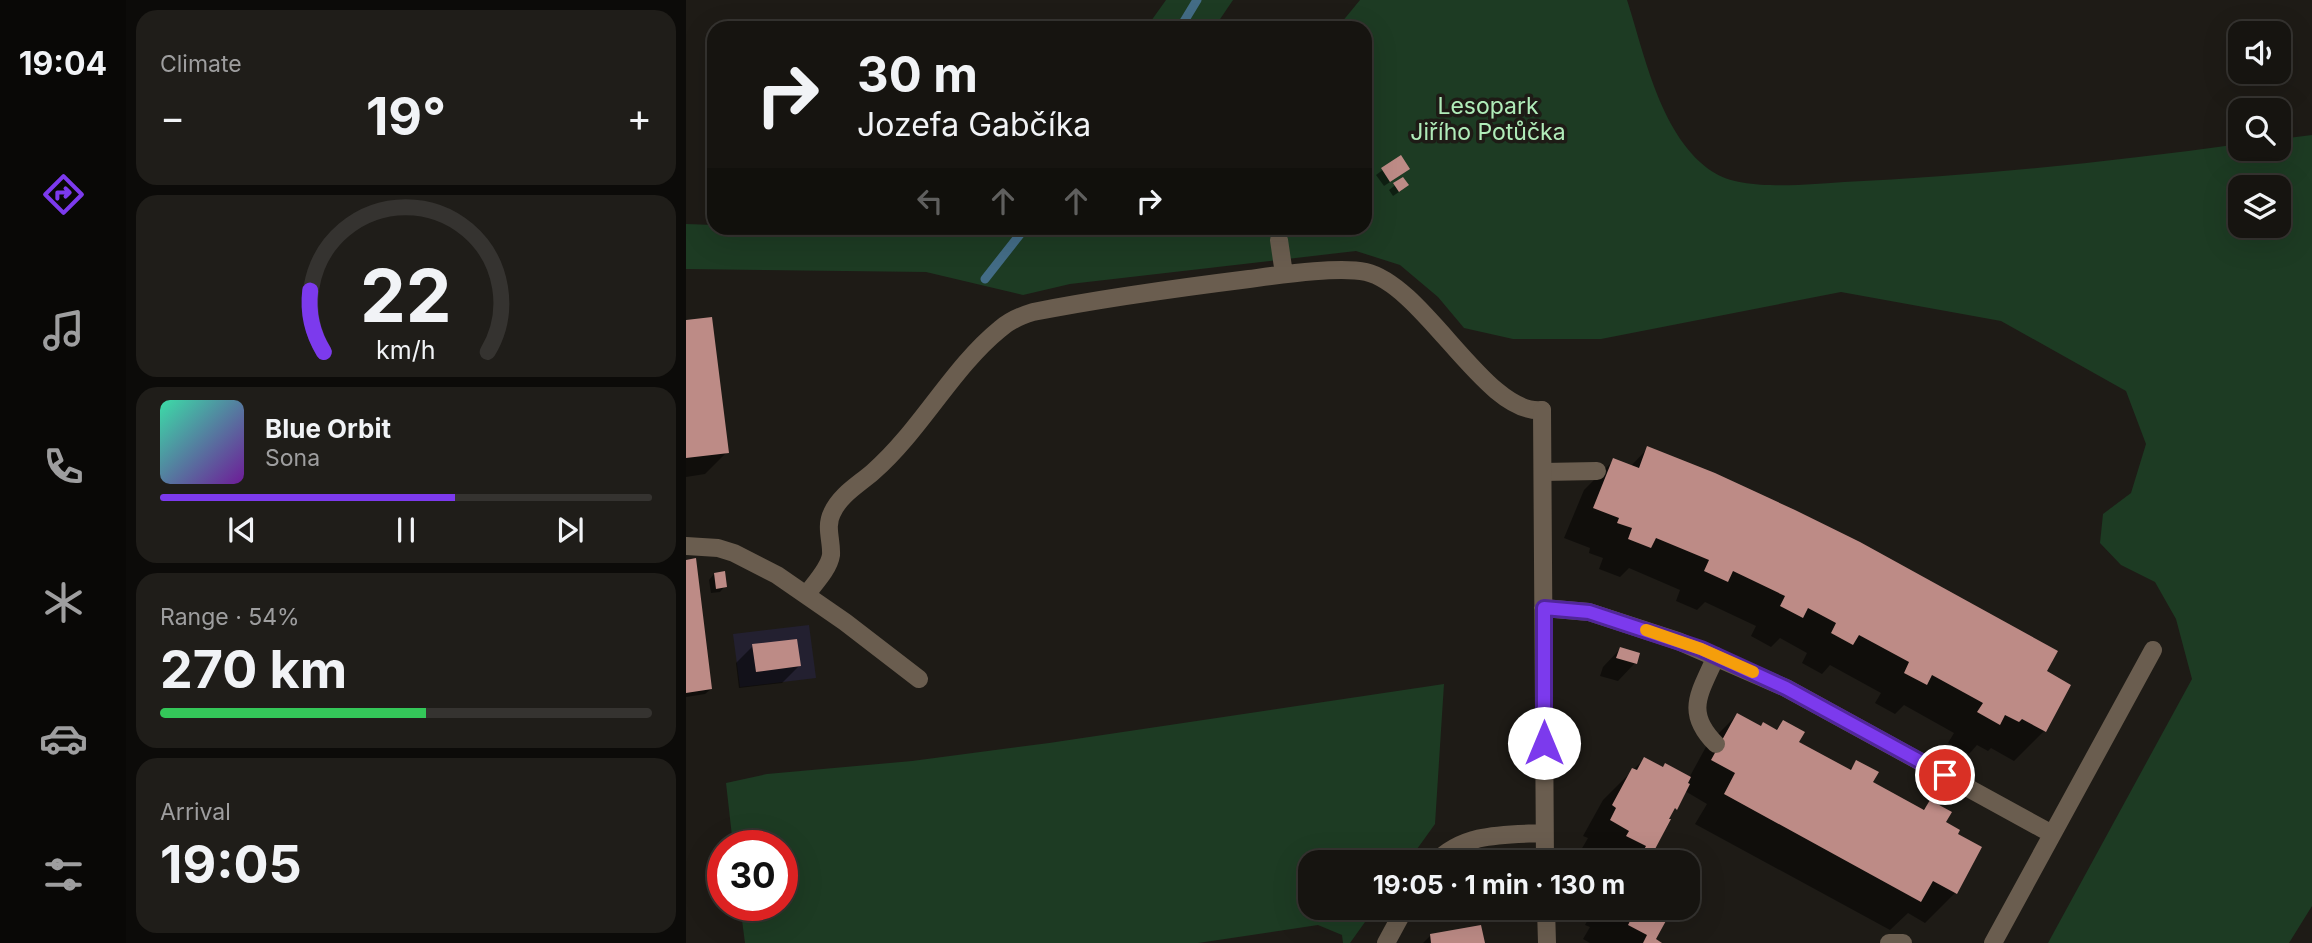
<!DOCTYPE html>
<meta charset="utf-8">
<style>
:root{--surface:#161410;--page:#1f1d19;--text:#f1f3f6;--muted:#9e9e9f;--line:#353330;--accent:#7c3aed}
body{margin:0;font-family:Inter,sans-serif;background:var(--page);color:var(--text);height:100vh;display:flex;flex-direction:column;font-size:26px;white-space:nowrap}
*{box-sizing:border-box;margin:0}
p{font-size:23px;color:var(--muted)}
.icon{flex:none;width:38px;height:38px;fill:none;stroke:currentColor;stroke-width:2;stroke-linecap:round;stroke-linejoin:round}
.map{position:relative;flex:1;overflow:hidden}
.panel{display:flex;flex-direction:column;gap:10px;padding:10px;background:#0c0b09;width:560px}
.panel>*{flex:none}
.banner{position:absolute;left:21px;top:21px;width:665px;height:214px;border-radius:21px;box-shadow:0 7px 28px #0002,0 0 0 2px var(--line);background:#161410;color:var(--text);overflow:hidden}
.fabs{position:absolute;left:1542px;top:21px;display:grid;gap:14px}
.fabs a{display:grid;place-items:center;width:63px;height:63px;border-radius:14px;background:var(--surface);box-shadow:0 7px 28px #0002,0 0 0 2px var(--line);font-size:35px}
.speed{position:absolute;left:21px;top:830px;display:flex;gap:14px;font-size:35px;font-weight:700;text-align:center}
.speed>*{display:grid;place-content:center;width:91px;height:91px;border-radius:50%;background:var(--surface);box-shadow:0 7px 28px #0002,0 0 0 2px var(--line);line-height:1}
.speed .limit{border:10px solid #d22;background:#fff;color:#111}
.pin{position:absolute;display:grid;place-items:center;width:60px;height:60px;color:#fff;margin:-30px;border:4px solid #fff;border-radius:50%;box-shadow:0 2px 7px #0007}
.me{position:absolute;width:77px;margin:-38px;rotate:0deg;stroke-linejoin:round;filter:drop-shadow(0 0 5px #0008)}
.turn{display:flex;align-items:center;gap:24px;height:147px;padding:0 35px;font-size:32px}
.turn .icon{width:91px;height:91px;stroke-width:2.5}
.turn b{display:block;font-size:49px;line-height:60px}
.lanes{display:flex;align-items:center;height:66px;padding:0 35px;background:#0003;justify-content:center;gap:35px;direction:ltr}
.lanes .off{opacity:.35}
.big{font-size:52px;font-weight:700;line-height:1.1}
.panel .tile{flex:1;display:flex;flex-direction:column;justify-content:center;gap:10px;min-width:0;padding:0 24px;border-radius:21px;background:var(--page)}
.panel .dial{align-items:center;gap:0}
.dial svg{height:182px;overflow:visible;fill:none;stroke:var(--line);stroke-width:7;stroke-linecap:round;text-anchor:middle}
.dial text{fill:var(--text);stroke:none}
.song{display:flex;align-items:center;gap:21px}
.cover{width:84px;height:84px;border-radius:10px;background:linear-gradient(135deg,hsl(160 70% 55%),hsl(280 70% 35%))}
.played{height:7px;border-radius:4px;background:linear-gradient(90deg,var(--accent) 60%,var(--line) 60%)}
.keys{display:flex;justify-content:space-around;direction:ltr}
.heat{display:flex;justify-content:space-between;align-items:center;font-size:38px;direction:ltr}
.charge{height:10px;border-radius:5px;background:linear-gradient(90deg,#34c759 54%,var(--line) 0)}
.trip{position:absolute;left:612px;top:850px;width:402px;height:70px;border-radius:21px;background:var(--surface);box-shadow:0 7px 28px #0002,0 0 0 2px var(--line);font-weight:700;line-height:70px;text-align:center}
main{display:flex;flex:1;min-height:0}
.dock{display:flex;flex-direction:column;width:126px;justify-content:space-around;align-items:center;background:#090806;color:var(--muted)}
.dock .icon{width:49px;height:49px}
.dock .active{color:var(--accent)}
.dock b{font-size:32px;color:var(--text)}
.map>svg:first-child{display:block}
.industrial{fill:#232030}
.green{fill:#1d3b23;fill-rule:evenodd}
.shadow{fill:#0007}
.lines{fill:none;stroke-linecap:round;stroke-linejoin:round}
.stream{stroke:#436c86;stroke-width:9}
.building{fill:#bd8b86}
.lane{stroke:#6a5d4f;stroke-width:18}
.street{stroke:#6a5d4f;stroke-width:18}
.route-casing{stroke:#51269a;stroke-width:18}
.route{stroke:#7c3aed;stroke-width:12}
.slow{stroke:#f59e0b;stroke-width:12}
.labels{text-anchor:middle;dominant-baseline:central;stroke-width:7;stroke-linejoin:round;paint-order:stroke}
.park-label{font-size:23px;fill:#b0ecb9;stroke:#1e1b16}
</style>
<main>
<nav class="dock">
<b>19:04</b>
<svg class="icon active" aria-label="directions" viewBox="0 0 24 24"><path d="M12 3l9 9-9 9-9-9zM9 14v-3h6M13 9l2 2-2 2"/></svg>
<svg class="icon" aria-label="music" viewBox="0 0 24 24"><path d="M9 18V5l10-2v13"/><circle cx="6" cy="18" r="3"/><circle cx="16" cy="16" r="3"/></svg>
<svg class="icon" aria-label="phone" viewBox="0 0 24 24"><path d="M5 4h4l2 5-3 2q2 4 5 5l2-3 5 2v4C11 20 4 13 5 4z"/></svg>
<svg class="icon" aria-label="climate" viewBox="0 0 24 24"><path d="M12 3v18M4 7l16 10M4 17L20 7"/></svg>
<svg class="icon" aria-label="car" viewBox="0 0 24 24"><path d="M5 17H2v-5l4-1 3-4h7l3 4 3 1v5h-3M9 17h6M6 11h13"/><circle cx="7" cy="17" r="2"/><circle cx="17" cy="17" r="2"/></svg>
<svg class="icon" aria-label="filters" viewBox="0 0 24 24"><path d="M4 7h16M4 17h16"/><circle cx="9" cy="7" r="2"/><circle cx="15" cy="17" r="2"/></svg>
</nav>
<section class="panel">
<div class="tile"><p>Climate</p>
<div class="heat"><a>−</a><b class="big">19°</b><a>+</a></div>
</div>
<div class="tile dial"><svg viewBox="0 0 100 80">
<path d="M14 69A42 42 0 1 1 86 69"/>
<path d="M14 69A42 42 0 0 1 8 42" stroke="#7c3aed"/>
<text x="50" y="56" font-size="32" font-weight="700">22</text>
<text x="50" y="72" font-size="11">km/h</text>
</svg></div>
<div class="tile">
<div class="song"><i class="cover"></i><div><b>Blue Orbit</b><p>Sona</p></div></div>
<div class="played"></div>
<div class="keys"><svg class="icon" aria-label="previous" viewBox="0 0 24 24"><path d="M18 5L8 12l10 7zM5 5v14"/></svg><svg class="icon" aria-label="pause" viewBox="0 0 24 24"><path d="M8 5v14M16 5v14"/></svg><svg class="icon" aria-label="next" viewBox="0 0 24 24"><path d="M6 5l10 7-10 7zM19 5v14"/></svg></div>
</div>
<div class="tile"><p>Range · 54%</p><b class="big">270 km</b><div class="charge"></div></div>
<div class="tile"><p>Arrival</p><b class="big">19:05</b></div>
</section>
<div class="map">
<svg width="1626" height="943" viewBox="0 0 1626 943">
<rect width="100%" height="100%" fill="#1e1b16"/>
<path class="industrial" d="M123,625l7,53 -76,9 -7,-53z"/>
<path class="green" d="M480,0h67l-19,28h-68z
M674,0h267c18,56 34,138 86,172 29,20 97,12 131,10 132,-6 265,-20 396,-38v5h38l1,-10 33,-4v771l-23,37h-241l144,-264 -16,-60 -21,-37 -34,-17 -21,-22 3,-29 28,-21 15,-49 -20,-53 -125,-70 -160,-29 -240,47h-88l-49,-11 -26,-31 -38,-32 -44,-14 -286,33 -47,11 -97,-23 -240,-3v-45l28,1v3l71,2 580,-2v-200h-28zM1554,187h38v39h-38z
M758,684l-9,140 -28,39h-96v45h64l-25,35h-7l-1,-8 -24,-10 -120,18h-453l-5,-38h42v-60h-49l-7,-62 41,-9 145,-13 137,-18z"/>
<path class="shadow" d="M714,157l2,17 -18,12 -8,-11z
M717,179l-1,11 -9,6 -4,-6z
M0,322l41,130 -22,22 -19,3z
M962,448l396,224v59l-30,30 -23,-13 -3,3 -11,-6 -8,9 -21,-11 6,-10 -50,-28 -9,9 -20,-11 6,-10 -51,-28 -8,9 -20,-11 5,-10 -27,-15 -9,9 -20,-11 5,-10 -51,-24 -8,8 -21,-9 4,-11 -51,-22 -9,9 -21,-8 4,-11 -14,-5 1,-5 -26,-10 20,-48 30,-30 16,7z
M0,561l25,128 -6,5 -19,3z
M28,574l11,12 -5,6 -9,1 -2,-13z
M67,646l46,20 -17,17 -43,5 -3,-25z
M934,649l15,14 -17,18 -18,-5 3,-9z
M1051,715l23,13 15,3 8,-9 14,21 51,28 9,-9 13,21 52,28 8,-9 14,21 11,70 -30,30 -17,-10 -18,17 -195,-106 12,-20 -22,-13 -15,23 -18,37 31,12h-83l1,-2 -20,-11 7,-12 -5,-2 20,-36 41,-41 45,19 18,-33z
M908,908h75l-15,32 5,3h-69l-7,-4 7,-12 -5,-2z
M744,936l53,7h-60z"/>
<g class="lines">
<path class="stream" d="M494,28l17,-28
M299,279l40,-51"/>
</g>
<path class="building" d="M715,155l9,14 -20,13 -9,-14z
M717,177l6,8 -10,7 -6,-9z
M26,317l17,136 -43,5v-138z
M961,446l68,27 80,37 65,32 198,109 -11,20 24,14 -25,47 -24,-13 -3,3 -14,-7 -5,10 -23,-13 6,-9 -51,-28 -5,10 -23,-12 5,-11 -50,-27 -6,10 -22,-12 5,-10 -28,-15 -5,10 -23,-12 5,-10 -52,-25 -5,11 -24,-11 5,-11 -53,-22 -5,10 -23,-9 4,-11 -15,-5 2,-5 -26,-10 20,-50 26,10z
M10,558l16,131 -26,4v-133z
M39,571l2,16 -11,2 -2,-16z
M111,639l4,27 -45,6 -4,-28z
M934,647l20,6 -3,11 -21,-6z
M1051,713l24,13 2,-4 14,8 6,-10 22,12 -6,10 52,28 5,-10 23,12 -6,10 51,28 6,-10 22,12 -6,10 14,8 -2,4 24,13 -25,47 -24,-13 -12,21 -197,-108 11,-21 -24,-13z
M958,757l19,10 2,-4 26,14 -3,6 2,1 -13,26 -2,-2 -6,11h2l-17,32 11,5 2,-4 20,11h-56l3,-6 5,2 7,-13 -20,-10 3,-5 -19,-11 6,-12 -4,-3 20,-37 5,2z
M924,908h63l-17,31 6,4h-19l4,-8 -19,-10 3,-6z
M795,925l4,18h-54l-1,-9z"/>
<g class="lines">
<path class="lane" d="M593,240l5,34
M857,472l54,-1
M0,546l32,2 16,5 43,22 68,47 74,57
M120,595c8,-11 23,-26 25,-40 1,-14 -6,-28 1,-42 8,-18 26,-28 41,-41 48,-42 79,-104 127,-143 10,-9 20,-13 33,-17 71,-14 144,-24 216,-33 30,-4 89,-13 117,-7 59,14 120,144 176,138
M1030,744c-33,-33 -15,-52 0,-88"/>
<path class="street" d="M856,410l3,453
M857,608l46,4 89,29 108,47 266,146
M749,863c29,-31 70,-28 109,-30
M860,908l1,35
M700,943l19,-35
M1203,943h14
M1307,943l160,-293"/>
</g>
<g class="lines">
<g class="route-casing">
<path id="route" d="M858,743v-135l45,4 112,37 85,39 159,87"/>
</g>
<use href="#route" class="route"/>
<path class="slow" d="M960,630l55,19 52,23"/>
</g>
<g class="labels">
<g class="park-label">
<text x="802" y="106">Lesopark<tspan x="802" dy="26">Jiřího Potůčka</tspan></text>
</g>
</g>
</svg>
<div class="fabs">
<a><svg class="icon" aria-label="sound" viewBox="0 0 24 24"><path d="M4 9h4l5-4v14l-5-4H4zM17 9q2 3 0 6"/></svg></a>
<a><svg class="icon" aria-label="search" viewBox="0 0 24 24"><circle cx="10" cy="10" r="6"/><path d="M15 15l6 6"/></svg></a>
<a><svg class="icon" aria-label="layers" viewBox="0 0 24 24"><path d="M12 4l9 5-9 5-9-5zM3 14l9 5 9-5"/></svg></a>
</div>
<div class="speed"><div class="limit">30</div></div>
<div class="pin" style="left:1259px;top:775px;background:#d93025"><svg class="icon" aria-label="arrive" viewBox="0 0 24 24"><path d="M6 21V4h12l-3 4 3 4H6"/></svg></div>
<svg class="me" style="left:858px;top:743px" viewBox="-20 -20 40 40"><circle r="19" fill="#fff"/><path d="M0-13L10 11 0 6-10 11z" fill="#7c3aed"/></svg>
<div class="trip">19:05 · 1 min · 130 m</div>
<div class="banner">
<div class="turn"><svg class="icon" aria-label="right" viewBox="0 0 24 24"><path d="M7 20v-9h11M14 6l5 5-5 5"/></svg><div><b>30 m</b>Jozefa Gabčíka</div></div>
<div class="lanes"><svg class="icon off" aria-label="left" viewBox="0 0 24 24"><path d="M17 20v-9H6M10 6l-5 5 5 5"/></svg><svg class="icon off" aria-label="ahead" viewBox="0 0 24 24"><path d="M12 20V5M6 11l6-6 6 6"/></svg><svg class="icon off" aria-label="ahead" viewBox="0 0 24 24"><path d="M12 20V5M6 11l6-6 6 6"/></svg><svg class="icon" aria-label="right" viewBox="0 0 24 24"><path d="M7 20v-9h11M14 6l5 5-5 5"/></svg></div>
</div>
</div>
</main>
